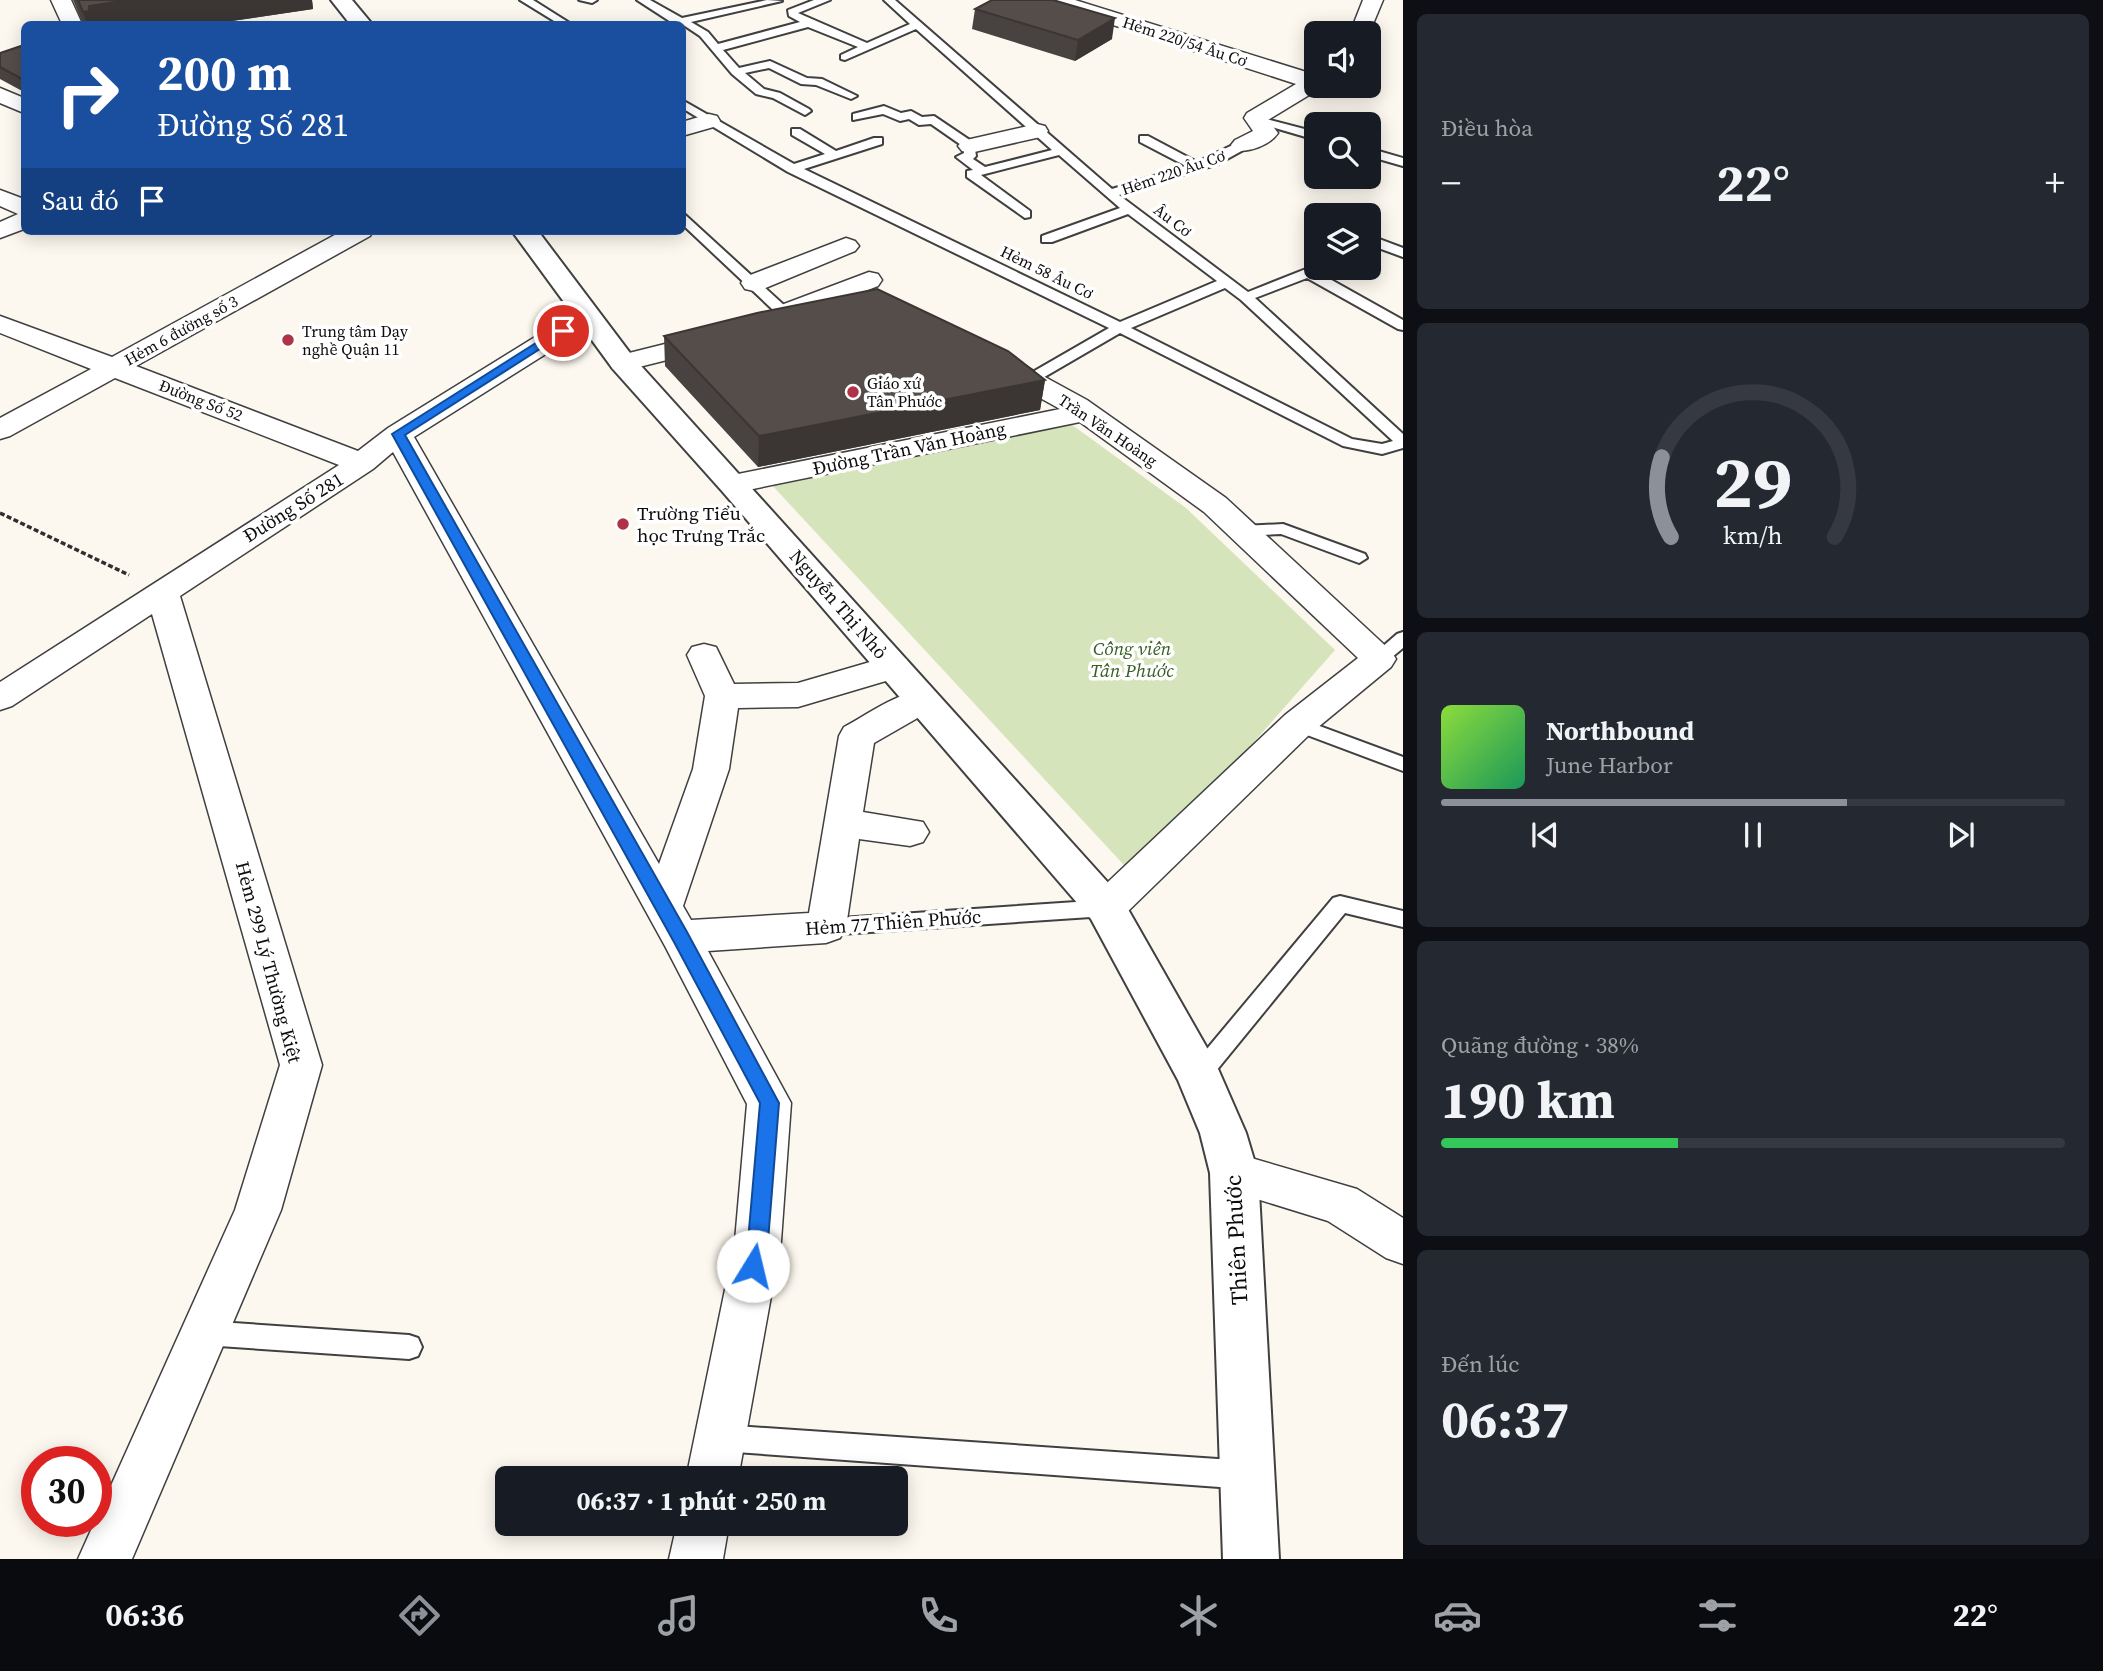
<!DOCTYPE html>
<html lang="vi">
<meta charset="utf-8">
<style>
:root{--surface:#171b24;--page:#242831;--text:#f1f3f6;--muted:#9ea1a6;--line:#363941;--accent:#8c9099}
body{margin:0;font-family:"Source Serif 4",serif;background:var(--page);color:var(--text);height:100vh;display:flex;flex-direction:column;font-size:26px;white-space:nowrap}
*{box-sizing:border-box;margin:0}
p{font-size:23px;color:var(--muted)}
.icon{flex:none;width:38px;height:38px;fill:none;stroke:currentColor;stroke-width:2;stroke-linecap:round;stroke-linejoin:round}
.map{position:relative;flex:1;overflow:hidden}
.panel{display:flex;flex-direction:column;gap:14px;padding:14px;background:#0d0f14;width:700px}
.panel>*{flex:none}
.hud{position:absolute;left:21px;top:21px;width:665px;height:214px;border-radius:10px;box-shadow:0 4px 18px #0003;background:#1a4fa0;color:#fff;overflow:hidden}
.fabs{position:absolute;left:1304px;top:21px;display:grid;gap:14px}
.fabs a{display:grid;place-items:center;width:77px;height:77px;border-radius:10px;background:var(--surface);box-shadow:0 4px 18px #0003;font-size:35px}
.speed{position:absolute;left:21px;top:1446px;display:flex;gap:14px;font-size:35px;font-weight:700;text-align:center}
.speed>*{display:grid;place-content:center;width:91px;height:91px;border-radius:50%;background:var(--surface);box-shadow:0 4px 18px #0003;line-height:1}
.speed .limit{border:10px solid #d22;background:#fff;color:#111}
.pin{position:absolute;display:grid;place-items:center;width:60px;height:60px;color:#fff;margin:-30px;border:4px solid #fff;border-radius:50%;box-shadow:0 2px 7px #0007}
.me{position:absolute;width:77px;margin:-38px;rotate:9deg;stroke-linejoin:round;filter:drop-shadow(0 0 5px #0008)}
.turn{display:flex;align-items:center;gap:24px;height:147px;padding:0 21px;font-size:32px}
.turn .icon{width:91px;height:91px;stroke-width:2.5}
.turn b{display:block;font-size:49px;line-height:60px}
.then{display:flex;align-items:center;height:66px;padding:0 21px;background:#0003;gap:14px;font-size:26px}
.big{font-size:52px;font-weight:700;line-height:1.1}
.panel .widget{flex:1;display:flex;flex-direction:column;justify-content:center;gap:10px;min-width:0;padding:0 24px;border-radius:10px;background:var(--page)}
.panel .dial{align-items:center;gap:0}
.dial svg{height:182px;overflow:visible;fill:none;stroke:var(--line);stroke-width:7;stroke-linecap:round;text-anchor:middle}
.dial text{fill:var(--text);stroke:none}
.song{display:flex;align-items:center;gap:21px}
.cover{width:84px;height:84px;border-radius:10px;background:linear-gradient(135deg,hsl(90 70% 55%),hsl(150 70% 35%))}
.played{height:7px;border-radius:4px;background:linear-gradient(90deg,var(--accent) 65%,var(--line) 65%)}
.keys{display:flex;justify-content:space-around;direction:ltr}
.heat{display:flex;justify-content:space-between;align-items:center;font-size:38px;direction:ltr}
.charge{height:10px;border-radius:5px;background:linear-gradient(90deg,#34c759 38%,var(--line) 0)}
.trip{position:absolute;left:495px;top:1466px;width:413px;height:70px;border-radius:10px;background:var(--surface);box-shadow:0 4px 18px #0003;font-weight:700;line-height:70px;text-align:center}
.tabs{display:flex;height:112px;justify-content:space-around;align-items:center;background:#090b0e;color:var(--muted)}
.tabs .icon{width:49px;height:49px}
.tabs .active{color:var(--accent)}
.tabs b{font-size:32px;color:var(--text)}
main{display:flex;flex:1;min-height:0}
.map>svg:first-child{display:block}
.green{fill:#d6e4bc}
.lines{fill:none;stroke-linecap:round;stroke-linejoin:round}
.service-casing{stroke:#404040;stroke-width:4}
.minor-casing{stroke:#404040;stroke-width:3}
.tertiary-casing{stroke:#404040;stroke-width:4}
.path{stroke:#2f2f2f;stroke-width:3.5;stroke-dasharray:5 2.5;stroke-linecap:butt}
.service{fill:#fff;fill-rule:evenodd}
.minor{fill:#fff;fill-rule:evenodd}
.tertiary{fill:#fff;fill-rule:evenodd}
.wall{fill:#484240}
.shaded-wall{fill:#3b3634}
.building{fill:#544d4a;stroke:#3b3634;stroke-width:2}
.route{fill:#1a73e8;stroke:#114b97;stroke-width:2}
.poi-dot{fill:#ae3349;stroke:#fff;stroke-width:2.5}
.labels{text-anchor:middle;dominant-baseline:central;stroke-width:7;stroke-linejoin:round;paint-order:stroke}
.far-street-label{font-size:16px;fill:#0d0d0d;stroke:#fff}
.far-poi-label{font-size:16px;fill:#0d0d0d;stroke:#fff;text-anchor:start}
.street-label{font-size:19px;fill:#0d0d0d;stroke:#fff}
.poi-label{font-size:19px;fill:#0d0d0d;stroke:#fff;text-anchor:start}
.park-label{font-size:19px;font-style:italic;fill:#375e24;stroke:#fff}
.near-street-label{font-size:23px;fill:#0d0d0d;stroke:#fff}
</style>
<main>
<div class="map">
<svg width="1403" height="1559" viewBox="0 0 1403 1559">
<rect width="100%" height="100%" fill="#fdf8ef"/>
<path class="green" d="M1071,424l115,84 149,142 -200,227 -365,-394z"/>
<g class="lines">
<g class="service-casing">
<path id="service" d="M520,0h13l38,24h-12z
M579,0h18l-5,3z
M637,0h13l32,18 85,-18 15,1 -91,21 17,10 10,12 82,-22 -11,-6 -1,-6 26,-10h16l-32,13 69,30 43,-19 -26,-24h11l217,189 74,-23 -46,-24v-6h8l49,26 42,-20h8v6l-29,16 -99,31 129,97 68,-27v3h12l-9,5 84,47v10l-5,-1 -91,-51 -52,20 148,136v14l-21,6 -39,-8 -223,-113 -86,50h-10l-2,-3 2,-3 85,-49 -321,-156 -106,-64v-8l112,64 31,-10 -33,-19v-6h8l36,22 38,-13h8v6l-78,25 316,153 97,-41 -89,-67 -76,28h-10v-6l78,-28 -61,-53 -78,20 49,36v6l-5,1 -58,-41v-6l6,-1 -17,-13 8,-4v-6l-33,-23 -12,1 -10,-6 -9,2 -17,-7 -30,6v-6l31,-8 17,7 10,-2 11,6 12,-1 40,27 2,13 -3,3 12,8 67,-17 -136,-121 -71,31 -4,-1v-4l17,-8 -50,-20 -85,23 16,18 31,-7 37,17 15,1 35,17 -6,3 -35,-14 -15,-1 -32,-16 -24,5 19,16 16,4 29,16 2,2 -6,4 -32,-17 -17,-4 -24,-20 -32,-38 -18,-12h-8zM1225,288l16,12 152,141 -11,3 -30,-5 -221,-111z
M1251,115l65,17v8l-65,-19z
M1368,148l35,10v8l-35,-10z
M682,212l116,106v6h-10l-106,-100z
M1374,237l29,11v9l-30,-11 -5,1v-9z
M1283,524l82,30 2,4 -8,5 -78,-29 -39,2 -8,-5 8,-5z
M1403,632v16l-18,15h-12l-3,-4 3,-4 24,-21z
M1298,718l105,39v14l-112,-42 -2,-5 2,-5z
M1340,896l63,15v16l-58,-14 -138,169 -8,3 -8,-3 -3,-7 3,-7 142,-170z
M1106,900l7,2 3,6 -3,6 -7,2 -280,19 -7,-2 -3,-6 3,-6 7,-2z
M204,1321l205,14 9,3 4,9 -4,9 -9,3 -205,-14 -9,-3 -4,-9 4,-9z
M722,1425l525,36 10,4 4,10 -4,10 -10,4 -525,-38 -9,-4 -4,-9 4,-9z"/>
</g>
<g class="minor-casing">
<path id="minor" d="M51,0h20l11,24h-20z
M1045,0h30l241,75v11h8l-56,34 10,13c-8,12 -29,20 -43,17l-4,-5 4,-5 18,-9 -9,-13 3,-5 49,-29 -248,-80z
M1363,0h20l-15,36v-3h-18z
M0,88l24,10v15l-24,-10z
M709,114l8,2 3,5 -3,5 -35,10v-14z
M1037,124l8,2 3,5 -3,5 -75,17 -8,-2 -4,-5 4,-5z
M0,190l24,9v30l-24,9v-16l18,-8 -18,-8z
M342,231h31l-3,5 -234,130 222,85 30,-23 189,-117 9,-2 9,2 4,6 -4,6 -181,114 245,427 34,-95 12,-73 -18,-41 5,-8 12,-3 12,3 18,37 64,-1 96,-28 12,4 5,8 -5,8 -108,32 -60,1 -9,61 -46,137 8,14 118,-7 30,-177 5,-9c25,-13 64,-43 91,-35l6,8 -6,8 -61,35 -11,69 60,10 6,10 -6,10 -13,4 -51,-7 -13,88 -6,11 -14,5 -118,8 83,152 -10,138 -43,238h-52l49,-238 12,-137 -82,-158 -272,-494 -20,17 -193,127 142,469 -41,145 -149,349h-54l157,-349 45,-145 -128,-451 -140,92 -12,4v-28l339,-217 -224,-87 -105,58 -10,3v-21l91,-49 -91,-36v-17l112,41z
M846,238l9,3 4,5 -4,5 -92,38 -9,2 -9,-2 -4,-6 4,-6z
M869,272l9,2 4,6 -4,6 -84,33 -9,2 -9,-2 -4,-6 4,-6z
M713,332l10,2 4,6 -4,6 -100,25 -10,-2 -4,-6 4,-6z
M1000,356l10,2 77,42 139,98 165,153 5,8 -5,8 -80,66 -191,186 -14,4 -14,-4 -6,-11 6,-11 193,-182 73,-57 -154,-146 -124,-90 -347,71 -11,-3 -4,-6 4,-6 11,-3 327,-66 -70,-39 -4,-6 4,-6z
M1234,1153l123,36 46,29v46l-17,-6 -58,-37 -110,-34 -7,-14 7,-14z
M677,1524h52l-6,35h-54z"/>
</g>
<g class="tertiary-casing">
<path id="tertiary" d="M331,0h21l20,24h-22z
M512,231h26l95,126 488,540 94,165 31,71 12,40 21,386h-56l-13,-386 -10,-40 -22,-53 -87,-161 -369,-428 -109,-122z"/>
</g>
<path class="path" d="M0,513l129,62"/>
<use href="#service" class="service"/>
<use href="#minor" class="minor"/>
<use href="#tertiary" class="tertiary"/>
</g>
<path class="wall" d="M73,0h239l1,9 -102,15h-128z
M975,9l137,30 -37,22 -103,-32z
M24,45v47l-24,-13v-26z
M664,336l381,44 -5,30 -282,57 -93,-101z"/>
<path class="shaded-wall" d="M128,0h184l1,9 -102,15h-124l-4,-12 6,-6z
M1115,18l-3,21 -37,22 3,-21z
M1045,380l-5,30 -282,57 1,-31z"/>
<path class="building" d="M78,0h50l-39,6v5l-6,1z
M992,0h61l62,18 -37,22 -103,-31z
M24,45v35l-24,-13v-14z
M877,289l131,62 37,29 -286,56 -95,-100 93,-23z"/>
<path class="route" d="M558,329l10,2 -163,104 282,497 92,171 -11,138 -8,31 -7,3 -7,-3 -3,-6 5,-25 12,-138 -86,-161 -282,-508z"/>
<g class="poi-dot">
<circle cx="288" cy="340" r="7"/>
<circle cx="853" cy="392" r="7"/>
<circle cx="623" cy="524" r="7"/>
</g>
<g class="labels">
<g class="far-street-label">
<text transform="translate(1185 41) rotate(18)">Hẻm 220/54 Âu Cơ</text>
<text transform="translate(1173 172) rotate(-19)">Hẻm 220 Âu Cơ</text>
<text transform="translate(1173 220) rotate(37)">Âu Cơ</text>
<text transform="translate(1047 272) rotate(26)">Hẻm 58 Âu Cơ</text>
<text transform="translate(181 330) rotate(-29)">Hẻm 6 đường số 3</text>
<text transform="translate(201 400) rotate(21)">Đường Số 52</text>
<text transform="translate(1108 430) rotate(34)">Trần Văn Hoàng</text>
</g>
<g class="far-poi-label">
<text x="302" y="331">Trung tâm Dạy<tspan x="302" dy="18">nghề Quận 11</tspan></text>
<text x="867" y="383">Giáo xứ<tspan x="867" dy="18">Tân Phước</tspan></text>
</g>
<g class="street-label">
<text transform="translate(909 448) rotate(-12)">Đường Trần Văn Hoàng</text>
<text transform="translate(293 507) rotate(-32)">Đường Số 281</text>
<text transform="translate(839 604) rotate(49)">Nguyễn Thị Nhỏ</text>
<text transform="translate(893 922) rotate(-4)">Hẻm 77 Thiên Phước</text>
<text transform="translate(269 962) rotate(75)">Hẻm 299 Lý Thường Kiệt</text>
</g>
<g class="poi-label">
<text x="637" y="513">Trường Tiểu<tspan x="637" dy="22">học Trưng Trắc</tspan></text>
</g>
<g class="park-label">
<text x="1132" y="648">Công viên<tspan x="1132" dy="22">Tân Phước</tspan></text>
</g>
<g class="near-street-label">
<text transform="translate(1236 1240) rotate(-93)">Thiên Phước</text>
</g>
</g>
</svg>
<div class="fabs">
<a><svg class="icon" aria-label="sound" viewBox="0 0 24 24"><path d="M4 9h4l5-4v14l-5-4H4zM17 9q2 3 0 6"/></svg></a>
<a><svg class="icon" aria-label="search" viewBox="0 0 24 24"><circle cx="10" cy="10" r="6"/><path d="M15 15l6 6"/></svg></a>
<a><svg class="icon" aria-label="layers" viewBox="0 0 24 24"><path d="M12 4l9 5-9 5-9-5zM3 14l9 5 9-5"/></svg></a>
</div>
<div class="speed"><div class="limit">30</div></div>
<div class="pin" style="left:563px;top:331px;background:#d93025"><svg class="icon" aria-label="arrive" viewBox="0 0 24 24"><path d="M6 21V4h12l-3 4 3 4H6"/></svg></div>
<svg class="me" style="left:753px;top:1266px" viewBox="-20 -20 40 40"><circle r="19" fill="#fff"/><path d="M0-13L10 11 0 6-10 11z" fill="#1a73e8"/></svg>
<div class="trip">06:37 · 1 phút · 250 m</div>
<div class="hud">
<div class="turn"><svg class="icon" aria-label="right" viewBox="0 0 24 24"><path d="M7 20v-9h11M14 6l5 5-5 5"/></svg><div><b>200 m</b>Đường Số 281</div></div>
<div class="then">Sau đó<svg class="icon" aria-label="arrive" viewBox="0 0 24 24"><path d="M6 21V4h12l-3 4 3 4H6"/></svg></div>
</div>
</div>
<section class="panel">
<div class="widget"><p>Điều hòa</p>
<div class="heat"><a>−</a><b class="big">22°</b><a>+</a></div>
</div>
<div class="widget dial"><svg viewBox="0 0 100 80">
<path d="M14 69A42 42 0 1 1 86 69"/>
<path d="M14 69A42 42 0 0 1 10 34" stroke="#8c9099"/>
<text x="50" y="56" font-size="32" font-weight="700">29</text>
<text x="50" y="72" font-size="11">km/h</text>
</svg></div>
<div class="widget">
<div class="song"><i class="cover"></i><div><b>Northbound</b><p>June Harbor</p></div></div>
<div class="played"></div>
<div class="keys"><svg class="icon" aria-label="previous" viewBox="0 0 24 24"><path d="M18 5L8 12l10 7zM5 5v14"/></svg><svg class="icon" aria-label="pause" viewBox="0 0 24 24"><path d="M8 5v14M16 5v14"/></svg><svg class="icon" aria-label="next" viewBox="0 0 24 24"><path d="M6 5l10 7-10 7zM19 5v14"/></svg></div>
</div>
<div class="widget"><p>Quãng đường · 38%</p><b class="big">190 km</b><div class="charge"></div></div>
<div class="widget"><p>Đến lúc</p><b class="big">06:37</b></div>
</section>
</main>
<nav class="tabs">
<b>06:36</b>
<svg class="icon active" aria-label="directions" viewBox="0 0 24 24"><path d="M12 3l9 9-9 9-9-9zM9 14v-3h6M13 9l2 2-2 2"/></svg>
<svg class="icon" aria-label="music" viewBox="0 0 24 24"><path d="M9 18V5l10-2v13"/><circle cx="6" cy="18" r="3"/><circle cx="16" cy="16" r="3"/></svg>
<svg class="icon" aria-label="phone" viewBox="0 0 24 24"><path d="M5 4h4l2 5-3 2q2 4 5 5l2-3 5 2v4C11 20 4 13 5 4z"/></svg>
<svg class="icon" aria-label="climate" viewBox="0 0 24 24"><path d="M12 3v18M4 7l16 10M4 17L20 7"/></svg>
<svg class="icon" aria-label="car" viewBox="0 0 24 24"><path d="M5 17H2v-5l4-1 3-4h7l3 4 3 1v5h-3M9 17h6M6 11h13"/><circle cx="7" cy="17" r="2"/><circle cx="17" cy="17" r="2"/></svg>
<svg class="icon" aria-label="filters" viewBox="0 0 24 24"><path d="M4 7h16M4 17h16"/><circle cx="9" cy="7" r="2"/><circle cx="15" cy="17" r="2"/></svg>
<b>22°</b>
</nav>
